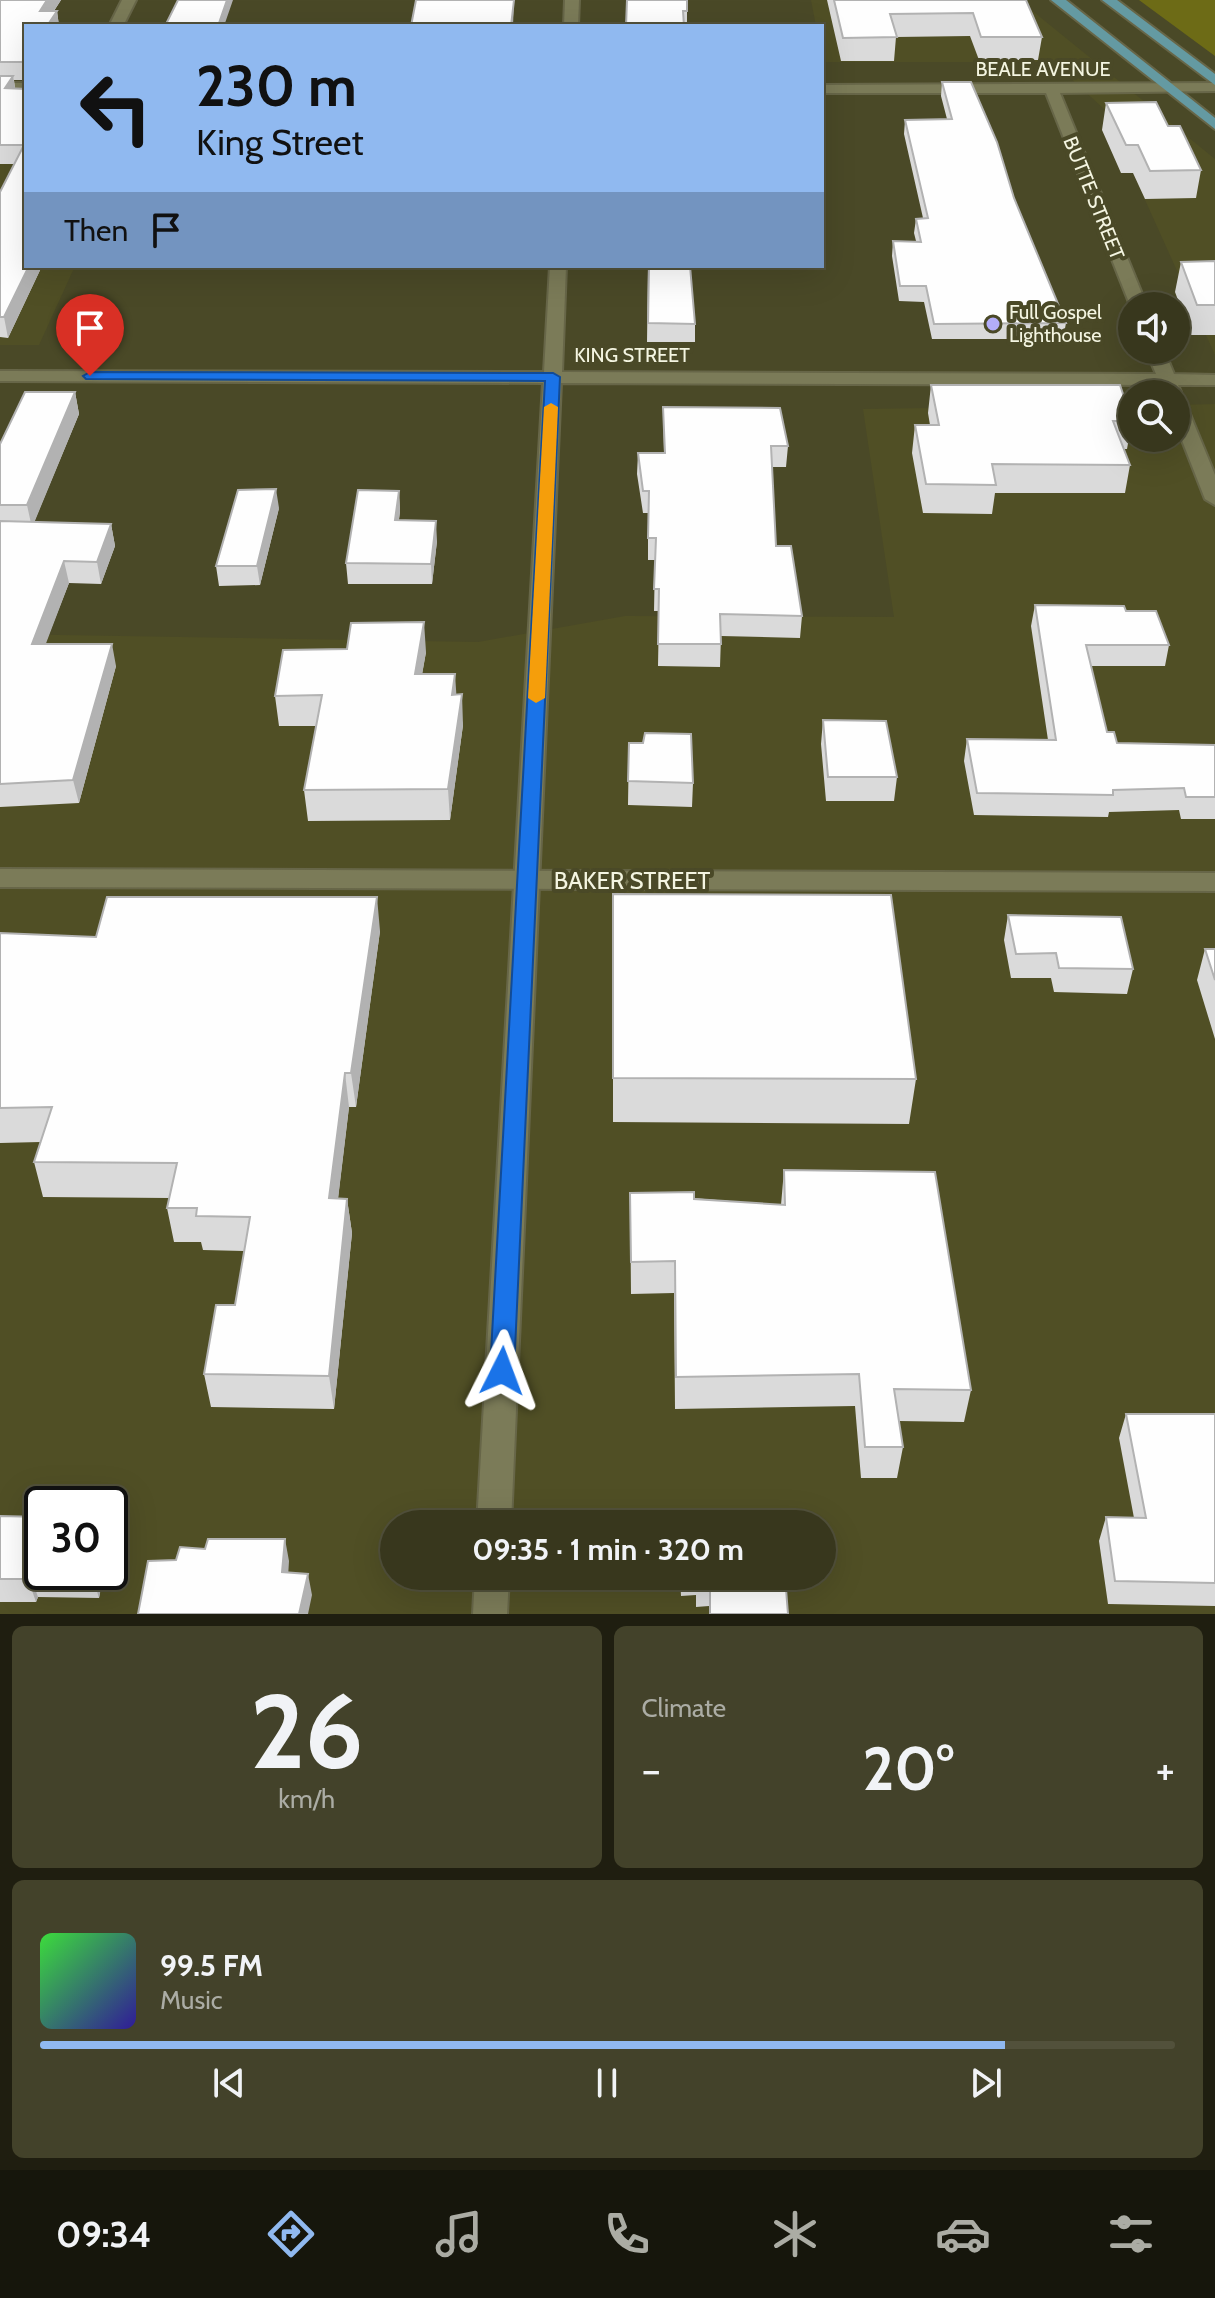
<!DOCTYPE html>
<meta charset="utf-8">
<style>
:root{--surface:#38371d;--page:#43422a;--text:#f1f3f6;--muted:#abaca4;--line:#52513b;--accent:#90b9f0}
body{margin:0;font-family:Cabin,sans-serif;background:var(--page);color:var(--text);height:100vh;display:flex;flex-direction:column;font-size:30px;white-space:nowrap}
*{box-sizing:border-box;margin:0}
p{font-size:26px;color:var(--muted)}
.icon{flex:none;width:44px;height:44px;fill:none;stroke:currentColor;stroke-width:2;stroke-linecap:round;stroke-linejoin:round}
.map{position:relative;height:1614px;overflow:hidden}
.panel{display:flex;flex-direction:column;gap:12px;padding:12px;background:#1f1e10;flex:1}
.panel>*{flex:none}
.top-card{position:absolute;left:24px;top:24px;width:800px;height:244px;border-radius:0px;box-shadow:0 8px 32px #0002,0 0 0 2px var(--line);background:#90b9f0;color:#111;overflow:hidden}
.controls{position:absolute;left:1118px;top:292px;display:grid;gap:16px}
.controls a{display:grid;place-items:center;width:72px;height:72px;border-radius:50%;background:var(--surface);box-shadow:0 8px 32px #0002,0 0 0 2px var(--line);font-size:40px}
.speed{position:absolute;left:24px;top:1486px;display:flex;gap:16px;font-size:40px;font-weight:700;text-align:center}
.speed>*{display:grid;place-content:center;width:104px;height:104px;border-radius:50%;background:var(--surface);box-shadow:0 8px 32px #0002,0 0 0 2px var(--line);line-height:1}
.speed .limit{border:4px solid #111;border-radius:12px;background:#fff;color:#111}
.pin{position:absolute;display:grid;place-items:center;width:68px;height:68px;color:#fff;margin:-82px -34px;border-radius:50% 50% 50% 0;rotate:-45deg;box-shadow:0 0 8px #0007}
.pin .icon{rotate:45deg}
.me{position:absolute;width:88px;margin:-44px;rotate:3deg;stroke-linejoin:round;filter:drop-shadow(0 0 6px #0008)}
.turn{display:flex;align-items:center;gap:28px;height:168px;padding:0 40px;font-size:36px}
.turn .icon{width:104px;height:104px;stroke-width:2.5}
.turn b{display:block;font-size:56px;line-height:68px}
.then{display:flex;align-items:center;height:76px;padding:0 40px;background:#0003;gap:16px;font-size:30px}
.big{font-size:60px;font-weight:700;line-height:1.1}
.panel .tile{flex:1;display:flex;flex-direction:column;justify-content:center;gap:12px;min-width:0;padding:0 28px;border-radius:12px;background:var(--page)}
.panel .dial{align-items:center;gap:0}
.dial b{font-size:104px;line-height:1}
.song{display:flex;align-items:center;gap:24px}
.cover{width:96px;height:96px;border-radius:12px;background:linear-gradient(135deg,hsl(120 70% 55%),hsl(250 70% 35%))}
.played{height:8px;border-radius:4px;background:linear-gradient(90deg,var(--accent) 85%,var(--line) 85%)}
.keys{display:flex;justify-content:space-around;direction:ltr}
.heat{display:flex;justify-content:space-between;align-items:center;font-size:44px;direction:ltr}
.panel .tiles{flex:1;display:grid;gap:12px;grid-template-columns:1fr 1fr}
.tile:last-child{grid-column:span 2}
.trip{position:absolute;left:380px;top:1510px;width:456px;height:80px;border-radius:40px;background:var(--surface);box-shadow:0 8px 32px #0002,0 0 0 2px var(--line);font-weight:700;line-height:80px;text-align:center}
.menu{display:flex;height:128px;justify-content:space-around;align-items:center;background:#16160c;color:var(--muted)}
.menu .icon{width:56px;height:56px}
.menu .on{color:var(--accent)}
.menu b{font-size:36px;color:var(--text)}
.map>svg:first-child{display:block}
.built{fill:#504f25;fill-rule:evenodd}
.green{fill:#6d6b16}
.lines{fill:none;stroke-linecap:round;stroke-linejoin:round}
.street-casing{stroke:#676648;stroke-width:4}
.secondary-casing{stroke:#676648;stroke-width:4}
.primary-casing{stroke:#676648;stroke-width:4}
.street{fill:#7b7b58;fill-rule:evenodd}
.secondary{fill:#7b7b58;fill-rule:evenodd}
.primary{fill:#649aa2;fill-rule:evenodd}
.wall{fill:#dadada}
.shaded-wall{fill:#b2b2b2}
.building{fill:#fefefe;stroke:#b2b2b2;stroke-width:2}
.route{fill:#1a73e8;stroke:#114b97;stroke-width:2}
.slow{fill:#f59e0b}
.poi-dot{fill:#b3adf9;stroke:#4a4927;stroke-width:3}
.labels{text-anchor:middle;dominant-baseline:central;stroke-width:8;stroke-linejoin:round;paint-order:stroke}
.far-street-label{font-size:20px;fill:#f4f5e1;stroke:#4a4927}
.far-poi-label{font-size:20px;fill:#f4f5e1;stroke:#4a4927;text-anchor:start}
.street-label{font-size:24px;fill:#f4f5e1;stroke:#4a4927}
</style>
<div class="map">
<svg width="1215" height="1614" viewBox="0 0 1215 1614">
<rect width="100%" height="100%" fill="#4a4927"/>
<path class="built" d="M811,0h208l196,159v196l-111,-246 -51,-47h-230l-1,-36h-6z
M0,105h26v161h49l-36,79h-39z
M1215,404v1210h-1215v-980l478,8 147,-26 269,1 -31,-208 269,-4v33h44v-33zM42,1504h68v68h-68zM394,1524h428v52h-428z"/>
<path class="green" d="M1139,0h76v56z"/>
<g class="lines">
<g class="street-casing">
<path id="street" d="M122,0h14l-13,26h-14z
M565,0h14l-1,26h-14z
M0,83h26v8h-26z
M1215,83v8l-155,2 87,213h-15v4l-86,-217h-224v-8z
M550,266h16l-4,106 594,2 -10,-24h18l10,24 41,1v10h-37l3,7 -5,4 9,6 30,73v30l-10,-6 -29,-74v-31h-12l-4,-9 -599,-2 -50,1141h-34l66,-1141 -543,-2v-10l544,1z
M475,1576h34l-2,38h-34z"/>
</g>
<g class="secondary-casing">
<path id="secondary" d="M0,869l1215,4v18l-1215,-4z"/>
</g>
<g class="primary-casing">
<path id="primary" d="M1051,0h15l149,118v11z
M1102,0h15l98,74v11z"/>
</g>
<use href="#street" class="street"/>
<use href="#secondary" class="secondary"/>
<use href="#primary" class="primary"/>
</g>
<path class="wall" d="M0,0h61l-7,11h3l2,15h-33v54h-12l1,8h11v178h16l-34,72 -8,-1v-145l15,-28h-15z
M627,0l60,11v15h-61z
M827,0h199l16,37 -4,23h-59l-9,-24 -74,1 -2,24h-53z
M942,82l72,116 52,125 -3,16h-131l-8,-37 -25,-1 -7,-45 1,-15h23l-2,-8 2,-14 7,-1 -19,-84 1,-14 42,-1 -6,-23z
M1106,103l62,23 33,44 -5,28 -51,1 -12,-26h-12l-19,-43z
M1215,261v74h-24l-16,-43 6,-30z
M648,266h42l5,58v18h-48z
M931,385l201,36 -5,28h-3l6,16 -5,28h-130l-3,21 -69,-1 -11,-60 3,-28h15l-2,-12z
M75,392l4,22 -45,108 77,2 4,22 -14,38 -32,-1 -24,61 71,22 -37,137 -79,4v-363z
M663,407l125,39 -2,21h-14l4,79 26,70 -2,22 -79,-2 -1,31 -62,-1 1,-55h-5l1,-51h-7v-47h-5l-6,-39 1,-21h26z
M399,491l1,20 -1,9 38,21 -5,43h-84l-2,-21z
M279,508l-19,77 -41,1 -3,-20z
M1035,605l91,6 43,34 -4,21h-74l16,66 10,11 98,2v74h-34l-2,-9 -70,2 -1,5 -134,-2 -10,-54 3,-22 81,1 -17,-114z
M426,652l-4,22 34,21 7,30 -13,95 -142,1 -4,-31 12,-64h-37l-4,-30z
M823,720l74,57 -3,24h-68l-5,-57z
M629,743h14l50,40 -1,24 -64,-2z
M1008,915l125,54 -6,25 -73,-2 -3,-14h-40l-7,-38z
M380,931l-24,176h-7l-11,91 9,1 5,34 -18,176 -123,-2 -7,-33 31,-69 9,-54 -41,-1 -2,-8h-27l-7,-34 2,-10 -126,-1 -9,-35 6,-20 -40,1v-210l96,4z
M613,939l303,140 -7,45 -296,-2z
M1205,949h10v90l-18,-59z
M784,1170l187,220 -7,32 -65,-1 4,26 -6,31h-36l-6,-72 -180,3 -1,-116 -43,1 -1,-101 151,12z
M1126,1414h89v192l-107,-2 -9,-63 7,-24 28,1 -15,-80z
M0,1516l42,56h62l-5,26 -61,-1 -2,5h-36z
M680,1576h105l3,38h-79v-8l-13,1v-12l-15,1z"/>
<path class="shaded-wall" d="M47,0h14l-17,26 -4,-15z
M227,0h6l-9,26h-6z
M514,0l-1,26h-2z
M57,11l2,15h-12z
M26,57v23l-4,-18z
M13,76l3,18 -11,-6z
M29,266h13l-34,72 -4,-21z
M75,392l4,22 -47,114 -5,-23z
M276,489l3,19 -19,77 -3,-19z
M399,491l1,20 -4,29 -1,-20z
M436,521l1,20 -5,43 -1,-20z
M111,524l4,22 -14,38 -4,-22z
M64,561l5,22 -32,84 -5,-23z
M424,622l2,30 -9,52 -2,-30z
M112,644l4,22 -37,137 -6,-23z
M455,674l2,30 -5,-9z
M462,694l1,31 -13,95 -2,-31z
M377,897l3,34 -24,176 -5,-34z
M345,1073l4,34 -15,126 -5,-35z
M347,1199l5,34 -18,176 -5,-33z
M285,1539l4,22 -2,33 -5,-22z
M92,1572h12l-5,26 -7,-23z
M30,1574l8,23 -2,5 -8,-23z
M308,1574l4,21 -4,19h-9z"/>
<path class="building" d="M0,0h47l-7,11h17l-10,15h-21v31l-4,5h-22z
M178,0h49l-9,26h-53z
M416,0h98l-3,26h-100z
M627,0h60v11h-4l1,15h-58z
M834,0h192l16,37h-61l-8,-24 -83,1 7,23 -54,1z
M0,76h13l-8,12 21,1v177h3l-25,51h-4v-125l24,-47h-24z
M942,82h29l26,60 17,56 52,125 -132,1 -8,-38h-26l-7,-45 28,1 -5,-23 12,-1 -23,-98 47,-1z
M1156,102l12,24h12l21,44 -51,1 -12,-26h-12l-20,-42z
M1215,261v44h-18l-16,-43z
M649,266h41l5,58 -47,-1z
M931,385h189l12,36h-19l17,44 -138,-1 4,21 -70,-1 -11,-59h24z
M25,392h50l-48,113h-27v-61z
M663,407l117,1 8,38h-17l5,100h15l11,70 -82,-2 1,30h-63l1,-55h-5l2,-51h-8l1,-47h-6l-5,-38h27z
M276,489l-19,77h-41l22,-76z
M358,490l41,1 -4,29 41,1 -5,43 -85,-1z
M0,521l111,3 -14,38 -33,-1 -32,83h80l-39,136 -73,4z
M1035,605l89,1 2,5h30l13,34h-83l21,87h7l3,11 98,2v52h-29l-2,-9 -71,2v5l-136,-2 -10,-54 89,1z
M424,622l-9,52h40l-3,21 10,-1 -14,95 -144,1 18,-95 -47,1 8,-46 64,-1 4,-26z
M823,720l63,1 11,56h-69z
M645,733l46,1 2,49 -65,-2 1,-38h14z
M613,894l278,1 25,184 -303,-1z
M107,897h270l-26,176h-6l-16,125 18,1 -18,177 -125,-2 12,-69h19l15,-88 -54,-1 1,-8h-30l10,-45 -143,-1 18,-55 -52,1v-175l96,4z
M1008,915l113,2 12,52 -74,-1 -3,-15 -40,1z
M1205,949h10v31z
M784,1170l151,2 36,218 -77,-1 9,58h-38l-6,-73 -183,3 -1,-116 -44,1 -1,-69 64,-1v7l91,6z
M1126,1414h89v169l-100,-2 -9,-64 40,1z
M0,1516l42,1v55h50v3l-62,-1 -2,5h-28z
M208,1539h77l-3,33 26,2 -9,40h-161l10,-53 28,-1 4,-13 25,2z
M698,1576h87l3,38h-78v-31l-13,1z"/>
<path class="route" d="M90,372l463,1 7,4 -46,994 -3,7 -9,3 -8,-3 -4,-7 55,-990 -459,-2 -3,-3z"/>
<path class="slow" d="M551,403l7,4 -13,291 -9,5 -8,-5 16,-291z"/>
<circle class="poi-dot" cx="993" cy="324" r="8"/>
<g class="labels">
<g class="far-street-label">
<text x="1043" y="69">BEALE AVENUE</text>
<text transform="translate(1094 198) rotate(68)">BUTTE STREET</text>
<text x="632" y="355">KING STREET</text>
</g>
<g class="far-poi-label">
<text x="1009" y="312">Full Gospel<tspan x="1009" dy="23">Lighthouse</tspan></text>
</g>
<g class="street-label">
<text x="632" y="880">BAKER STREET</text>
</g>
</g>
</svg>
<div class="controls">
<a><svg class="icon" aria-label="sound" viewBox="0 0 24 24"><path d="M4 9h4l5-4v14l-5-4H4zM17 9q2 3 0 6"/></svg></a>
<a><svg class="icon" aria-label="search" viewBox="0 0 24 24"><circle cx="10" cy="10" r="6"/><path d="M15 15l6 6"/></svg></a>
</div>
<div class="speed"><div class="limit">30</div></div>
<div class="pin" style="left:90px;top:376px;background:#d93025"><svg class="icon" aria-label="arrive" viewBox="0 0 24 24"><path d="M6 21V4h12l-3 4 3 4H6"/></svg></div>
<svg class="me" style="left:502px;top:1371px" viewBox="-20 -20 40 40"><path d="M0-17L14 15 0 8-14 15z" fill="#1a73e8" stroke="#fff" stroke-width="4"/></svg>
<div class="trip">09:35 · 1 min · 320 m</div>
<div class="top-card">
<div class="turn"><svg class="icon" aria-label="left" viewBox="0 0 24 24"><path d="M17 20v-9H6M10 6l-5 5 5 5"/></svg><div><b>230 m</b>King Street</div></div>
<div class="then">Then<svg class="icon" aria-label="arrive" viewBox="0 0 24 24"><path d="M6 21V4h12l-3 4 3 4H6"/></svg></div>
</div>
</div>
<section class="panel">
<div class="tiles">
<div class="tile dial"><b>26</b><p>km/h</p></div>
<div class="tile"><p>Climate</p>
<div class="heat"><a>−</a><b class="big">20°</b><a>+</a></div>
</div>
<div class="tile">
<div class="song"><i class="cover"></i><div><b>99.5 FM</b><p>Music</p></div></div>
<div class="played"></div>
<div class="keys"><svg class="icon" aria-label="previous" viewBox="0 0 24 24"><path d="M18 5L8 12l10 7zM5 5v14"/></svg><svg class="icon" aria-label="pause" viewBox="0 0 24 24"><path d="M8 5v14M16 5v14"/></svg><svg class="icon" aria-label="next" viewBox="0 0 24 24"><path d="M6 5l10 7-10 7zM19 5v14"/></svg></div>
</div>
</div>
</section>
<nav class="menu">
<b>09:34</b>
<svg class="icon on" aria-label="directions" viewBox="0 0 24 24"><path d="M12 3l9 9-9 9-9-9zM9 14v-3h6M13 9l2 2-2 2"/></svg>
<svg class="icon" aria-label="music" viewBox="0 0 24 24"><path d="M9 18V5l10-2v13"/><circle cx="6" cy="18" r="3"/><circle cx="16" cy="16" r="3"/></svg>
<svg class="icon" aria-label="phone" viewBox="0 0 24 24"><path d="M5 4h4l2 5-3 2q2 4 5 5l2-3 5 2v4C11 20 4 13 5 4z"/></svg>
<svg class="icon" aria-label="climate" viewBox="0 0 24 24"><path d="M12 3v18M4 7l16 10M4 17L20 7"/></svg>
<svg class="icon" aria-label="car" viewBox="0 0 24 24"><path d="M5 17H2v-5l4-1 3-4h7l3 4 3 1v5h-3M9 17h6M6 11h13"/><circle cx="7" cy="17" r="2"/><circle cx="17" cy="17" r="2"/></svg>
<svg class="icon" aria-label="filters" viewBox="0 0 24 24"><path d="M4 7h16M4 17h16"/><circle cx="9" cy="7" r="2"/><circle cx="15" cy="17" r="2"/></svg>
</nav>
